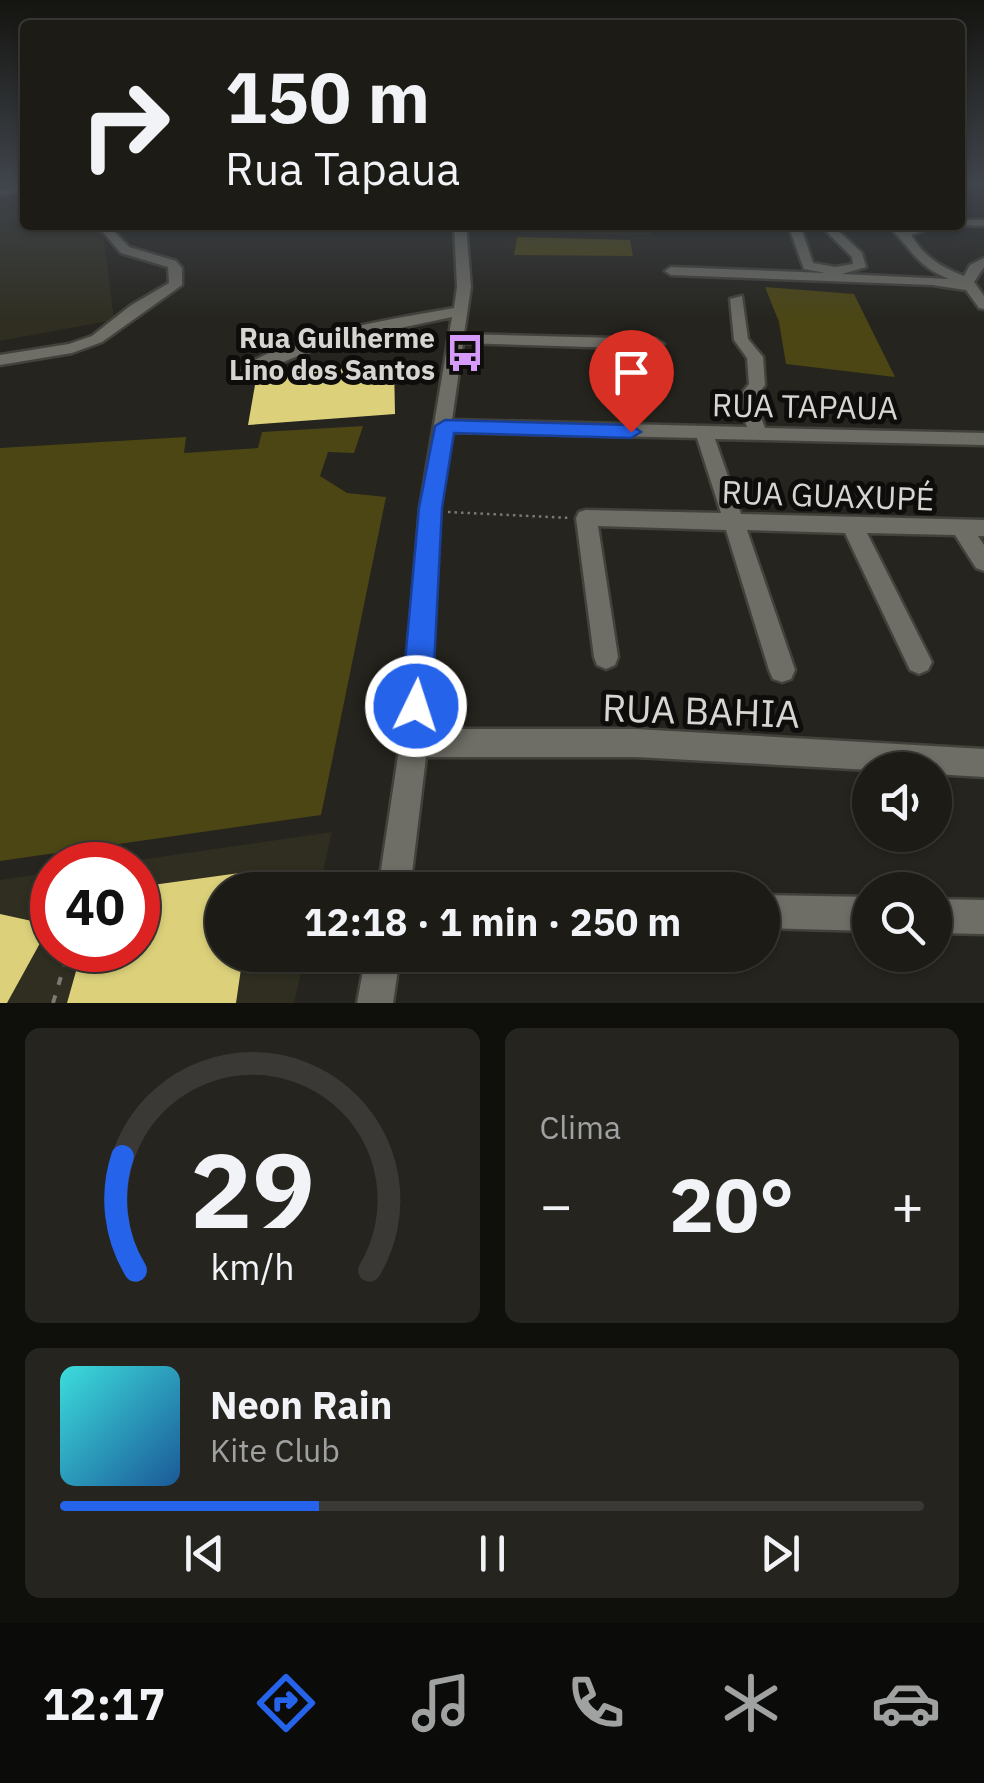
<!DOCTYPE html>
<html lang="pt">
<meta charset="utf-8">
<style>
:root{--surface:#1c1b16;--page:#25241f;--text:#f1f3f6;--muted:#a0a1a1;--line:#3a3935;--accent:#2563eb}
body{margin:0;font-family:"IBM Plex Sans",sans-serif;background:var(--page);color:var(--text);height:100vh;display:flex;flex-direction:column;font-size:38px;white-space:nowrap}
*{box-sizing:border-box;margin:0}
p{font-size:32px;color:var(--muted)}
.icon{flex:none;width:55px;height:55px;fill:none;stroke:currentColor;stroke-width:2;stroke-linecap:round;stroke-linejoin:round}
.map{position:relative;height:1003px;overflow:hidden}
.details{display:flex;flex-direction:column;gap:25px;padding:25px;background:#0f0f0c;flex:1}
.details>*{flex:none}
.hud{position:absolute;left:20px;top:20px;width:945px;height:210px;border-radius:10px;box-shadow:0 2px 8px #0004,0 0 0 2px var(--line);background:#1c1b16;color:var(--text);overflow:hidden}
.fabs{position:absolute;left:852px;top:752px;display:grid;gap:20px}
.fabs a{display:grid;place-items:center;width:100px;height:100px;border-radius:50%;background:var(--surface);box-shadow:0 2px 8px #0004,0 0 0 2px var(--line);font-size:50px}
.speed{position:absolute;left:30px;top:842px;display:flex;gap:20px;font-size:50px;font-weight:700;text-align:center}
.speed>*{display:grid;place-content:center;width:130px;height:130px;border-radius:50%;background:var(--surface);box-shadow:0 2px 8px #0004,0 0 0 2px var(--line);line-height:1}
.speed .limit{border:15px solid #d22;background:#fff;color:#111}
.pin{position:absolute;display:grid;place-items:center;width:85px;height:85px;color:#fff;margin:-102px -42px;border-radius:50% 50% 50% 0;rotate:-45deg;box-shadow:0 0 10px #0007}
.pin .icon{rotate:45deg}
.me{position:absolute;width:110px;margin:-55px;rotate:4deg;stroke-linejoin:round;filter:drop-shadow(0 0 8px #0008)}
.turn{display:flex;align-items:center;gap:35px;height:210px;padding:0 40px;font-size:45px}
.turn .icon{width:130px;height:130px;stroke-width:2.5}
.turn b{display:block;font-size:70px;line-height:85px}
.big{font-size:75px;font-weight:700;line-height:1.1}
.details .widget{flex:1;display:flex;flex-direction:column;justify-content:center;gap:15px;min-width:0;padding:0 35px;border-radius:15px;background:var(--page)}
.details .dial{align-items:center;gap:0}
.dial svg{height:260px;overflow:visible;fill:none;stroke:var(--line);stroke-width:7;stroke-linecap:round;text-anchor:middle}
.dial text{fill:var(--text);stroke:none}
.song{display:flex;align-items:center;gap:30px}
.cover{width:120px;height:120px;border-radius:15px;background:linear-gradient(135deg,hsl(180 70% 55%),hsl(210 70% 35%))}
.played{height:10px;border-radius:5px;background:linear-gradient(90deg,var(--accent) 30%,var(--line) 30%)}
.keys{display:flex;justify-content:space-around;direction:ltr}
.heat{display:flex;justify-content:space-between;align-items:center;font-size:55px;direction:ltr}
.details .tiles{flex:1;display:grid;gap:25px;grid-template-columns:1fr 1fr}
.widget:last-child{grid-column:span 2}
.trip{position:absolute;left:205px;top:872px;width:575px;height:100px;border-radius:50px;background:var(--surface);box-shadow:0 2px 8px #0004,0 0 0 2px var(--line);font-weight:700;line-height:100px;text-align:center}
.menu{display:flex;height:160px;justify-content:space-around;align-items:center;background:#0b0b09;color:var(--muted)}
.menu .icon{width:70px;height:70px}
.menu .active{color:var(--accent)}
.menu b{font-size:45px;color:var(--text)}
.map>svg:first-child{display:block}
.built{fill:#2f2e21}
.green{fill:#4c4614}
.building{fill:#dcd17a}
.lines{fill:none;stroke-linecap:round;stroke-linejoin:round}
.minor-casing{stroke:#42413c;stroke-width:5}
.path-far1{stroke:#7a7974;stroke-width:2.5;stroke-dasharray:2.5 4;stroke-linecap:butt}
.path{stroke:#7a7974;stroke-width:4;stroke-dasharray:8 11;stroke-linecap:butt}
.minor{fill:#6e6e66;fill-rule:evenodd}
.route{fill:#2563eb;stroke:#184099;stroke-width:2.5}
.labels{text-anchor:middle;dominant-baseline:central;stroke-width:10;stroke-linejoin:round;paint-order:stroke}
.far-poi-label{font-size:28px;font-weight:bold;fill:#d6d5d1;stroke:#0e0d0b;text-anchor:end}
.street-label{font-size:32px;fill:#d6d5d1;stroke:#0e0d0b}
.near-street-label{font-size:38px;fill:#d6d5d1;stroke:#0e0d0b}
</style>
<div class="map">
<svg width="984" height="1003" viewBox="0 0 984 1003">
<rect width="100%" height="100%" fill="#25241e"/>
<path class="built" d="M25,188v37h77l12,95 -114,21v-150z
M518,225h128l5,10 -133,-2z
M332,832l-13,58h-97v65h83l-11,48h-294v-123l52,-8v78h86v-85h-34z"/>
<path class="green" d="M517,237l113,3 3,16 -119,-1z
M765,287l89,7 41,83 -109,-13 -7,-42z
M363,426l-9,27 -26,-1 -8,24 27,17 39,4 -65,318 -321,46v-413l186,-11 -2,16 74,-5 4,-16z"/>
<path class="building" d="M394,363l1,51 -147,11 7,-40 5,-10z
M254,871l-3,19h-29v65h21l-7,48h-169l15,-53h56v-63z
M0,914l50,11 -43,78h-7z"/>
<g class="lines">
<g class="minor-casing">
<path id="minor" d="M25,185v6l-25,5v-6z
M960,220h24v6l-28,-1h4z
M82,225l29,3 18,19 47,14 6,7v17l-80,57 -30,11 -72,12v-10l69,-11 23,-8 38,-30 39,-23 -1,-16 -47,-14 -18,-21z
M454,225h12l5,62 -7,47 192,5 8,5 -8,5 -193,-6 -11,77 295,7 -10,-28 12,-15 -2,-26 -13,-18 -4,-41 12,-3 6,43 15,18 2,28 -11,15 11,28 219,5v12l-269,-6 26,75 243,6v16h-6l6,9v26l-8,-3 -21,-33 -88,-2 65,129 -4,8 -9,4 -9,-4 -65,-137 -98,-3 48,140 -4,9 -9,3 -9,-3 -4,-9 -43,-140 -128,-4 20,131 -3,8 -9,4 -9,-4 -3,-8 -18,-139 3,-6 7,-2 135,3 -24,-75 -246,-6 -11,76 -11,221h207l348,20v28l-49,-3v-4h-65l-234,-13h-210l-16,133h-32l22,-147 20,-235 32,-191 -122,26 -79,32h-12l-2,-3c42,-36 161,-54 217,-64l3,-21z
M788,225h12l13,38 22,4 18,-3 -1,-7 -32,-32h12l30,28 4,14 -24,7 107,5c-34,-13 -38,-32 -62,-54h13l6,4 35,-4 -30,10c12,21 30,32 53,41l6,-11 14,-7v9l-10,15 10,14v13l-5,-1 -13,-18 -34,-5 -261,-10 -6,-4 6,-4 155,6 -22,-4z
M762,895l108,2v34l-108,-3z
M935,899l49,1v34l-49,-1z
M366,955h34l-7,48h-36z"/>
</g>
<path class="path-far1" d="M448,512l122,6"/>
<path class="path" d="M53,1003l16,-53"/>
<use href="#minor" class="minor"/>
</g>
<linearGradient id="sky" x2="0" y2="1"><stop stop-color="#141410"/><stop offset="0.57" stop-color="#40454c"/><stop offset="1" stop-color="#40454c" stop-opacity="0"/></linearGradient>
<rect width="984" height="322" fill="url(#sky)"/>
<path class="route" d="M445,420l186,5 10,7 -10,6 -177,-5 -12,75 -10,198 -5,10 -11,5 -10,-5 -5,-10 18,-198 16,-82z"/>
<defs>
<g id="bus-bare" transform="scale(3)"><path d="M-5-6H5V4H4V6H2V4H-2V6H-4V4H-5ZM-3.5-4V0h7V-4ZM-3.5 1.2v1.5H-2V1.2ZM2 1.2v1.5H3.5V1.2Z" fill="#d69bfa" stroke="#0e0d0b" stroke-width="2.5" paint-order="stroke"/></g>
</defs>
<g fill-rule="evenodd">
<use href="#bus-bare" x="465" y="353"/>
</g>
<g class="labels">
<g class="far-poi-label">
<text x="435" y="337">Rua Guilherme<tspan x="435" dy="32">Lino dos Santos</tspan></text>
</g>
<g class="street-label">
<text transform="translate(805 406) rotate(1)">RUA TAPAUA</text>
<text transform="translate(828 495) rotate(2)">RUA GUAXUPÉ</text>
</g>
<g class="near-street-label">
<text transform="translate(701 710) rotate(2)">RUA BAHIA</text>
</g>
</g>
</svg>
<div class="fabs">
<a><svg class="icon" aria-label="sound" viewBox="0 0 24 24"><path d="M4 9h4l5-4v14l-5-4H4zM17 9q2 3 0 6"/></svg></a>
<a><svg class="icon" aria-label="search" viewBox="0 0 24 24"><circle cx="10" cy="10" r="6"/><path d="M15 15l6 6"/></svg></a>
</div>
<div class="speed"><div class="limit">40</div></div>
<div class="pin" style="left:631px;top:432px;background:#d93025"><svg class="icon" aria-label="arrive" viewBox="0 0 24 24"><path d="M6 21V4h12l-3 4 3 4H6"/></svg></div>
<svg class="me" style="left:416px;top:706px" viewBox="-20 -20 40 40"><circle r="17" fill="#2563eb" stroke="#fff" stroke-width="3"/><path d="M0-11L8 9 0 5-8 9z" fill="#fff"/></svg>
<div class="trip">12:18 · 1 min · 250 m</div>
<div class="hud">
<div class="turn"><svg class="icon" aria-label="right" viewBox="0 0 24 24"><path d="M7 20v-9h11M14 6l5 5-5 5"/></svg><div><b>150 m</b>Rua Tapaua</div></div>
</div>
</div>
<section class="details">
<div class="tiles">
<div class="widget dial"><svg viewBox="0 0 100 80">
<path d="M14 69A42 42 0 1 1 86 69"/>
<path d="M14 69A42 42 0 0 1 10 34" stroke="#2563eb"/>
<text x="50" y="56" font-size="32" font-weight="700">29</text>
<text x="50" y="72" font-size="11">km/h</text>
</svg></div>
<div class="widget"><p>Clima</p>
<div class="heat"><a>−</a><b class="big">20°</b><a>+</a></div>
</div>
<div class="widget">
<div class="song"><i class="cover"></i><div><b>Neon Rain</b><p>Kite Club</p></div></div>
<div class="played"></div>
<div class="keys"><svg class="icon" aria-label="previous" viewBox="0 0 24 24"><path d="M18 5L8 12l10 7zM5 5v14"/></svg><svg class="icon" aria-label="pause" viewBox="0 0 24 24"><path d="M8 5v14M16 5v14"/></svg><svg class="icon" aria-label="next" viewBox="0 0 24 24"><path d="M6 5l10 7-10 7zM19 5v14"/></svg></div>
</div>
</div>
</section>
<nav class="menu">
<b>12:17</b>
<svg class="icon active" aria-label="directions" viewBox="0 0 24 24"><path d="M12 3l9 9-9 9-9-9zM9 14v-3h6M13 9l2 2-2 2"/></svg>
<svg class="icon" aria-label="music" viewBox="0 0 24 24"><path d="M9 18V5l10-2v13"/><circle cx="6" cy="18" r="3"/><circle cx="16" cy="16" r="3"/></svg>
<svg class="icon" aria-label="phone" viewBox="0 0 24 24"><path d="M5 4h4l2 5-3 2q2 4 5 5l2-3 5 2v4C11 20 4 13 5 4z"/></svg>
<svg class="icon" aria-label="climate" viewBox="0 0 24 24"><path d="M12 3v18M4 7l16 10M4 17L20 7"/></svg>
<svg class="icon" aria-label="car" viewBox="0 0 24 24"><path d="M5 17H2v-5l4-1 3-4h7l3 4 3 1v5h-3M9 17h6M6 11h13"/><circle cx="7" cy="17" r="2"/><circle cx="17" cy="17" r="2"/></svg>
</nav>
